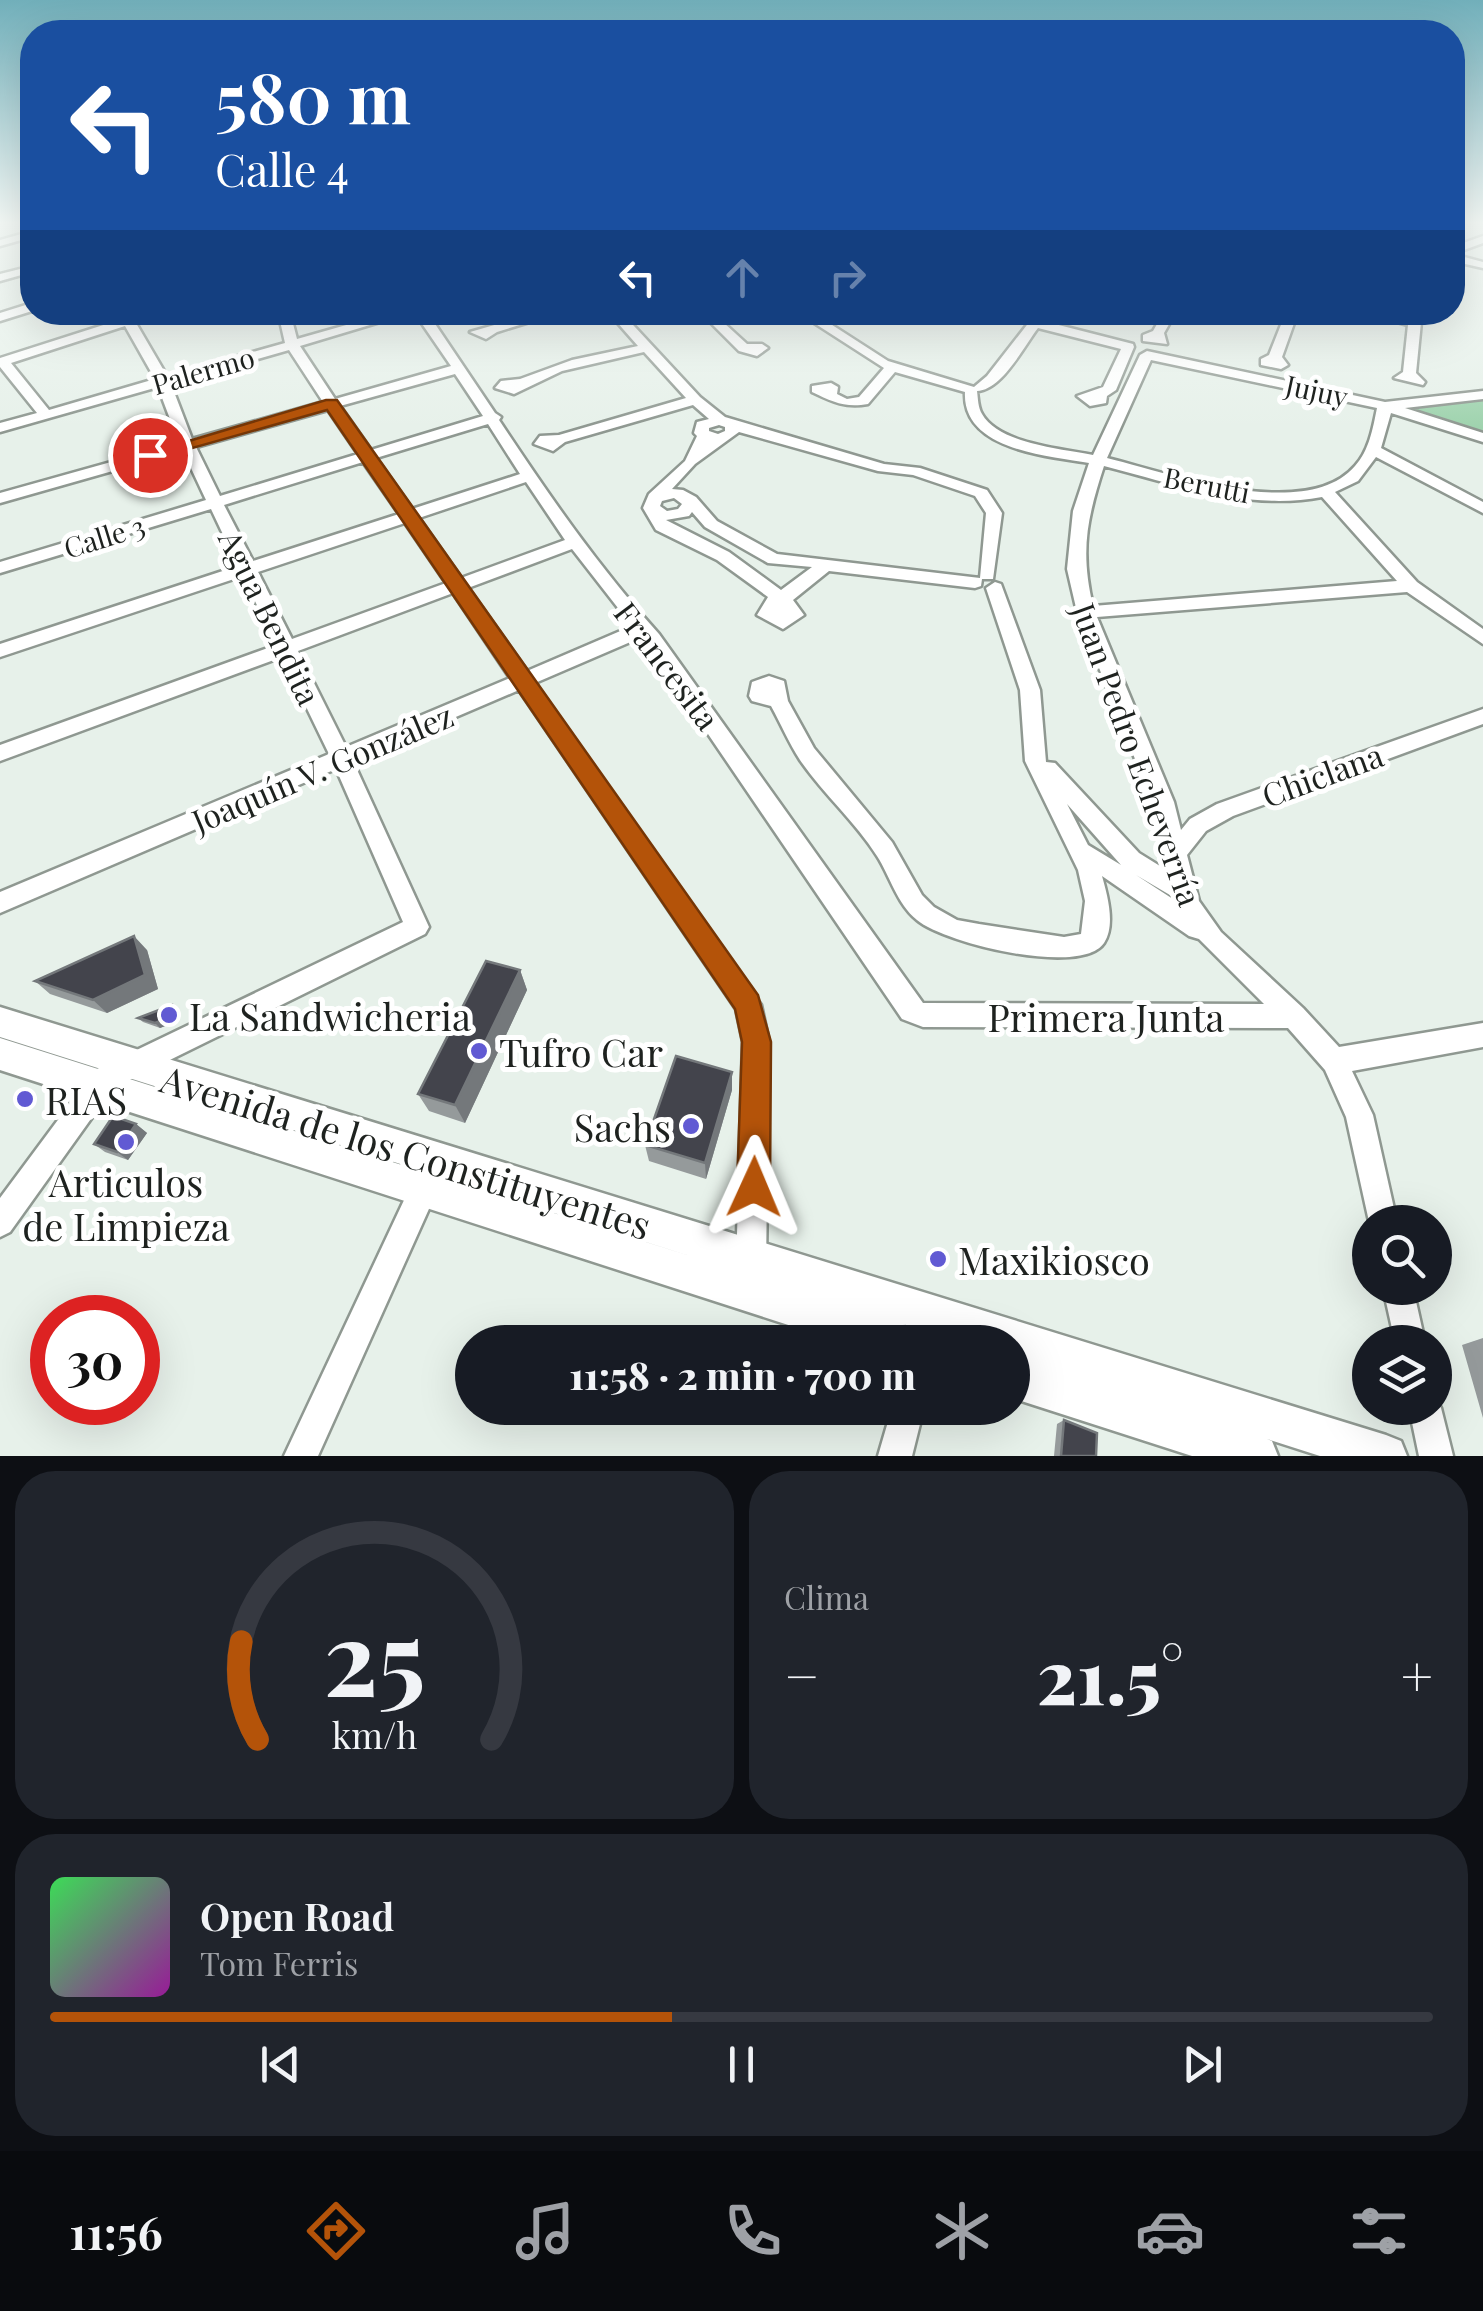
<!DOCTYPE html>
<html lang="es">
<meta charset="utf-8">
<style>
:root{--surface:#171b24;--page:#20242c;--text:#f1f3f6;--muted:#9ea1a6;--line:#363941;--accent:#b45309}
body{margin:0;font-family:"Playfair Display",serif;background:var(--page);color:var(--text);height:100vh;display:flex;flex-direction:column;font-size:38px;white-space:nowrap}
*{box-sizing:border-box;margin:0}
p{font-size:32px;color:var(--muted)}
.icon{flex:none;width:55px;height:55px;fill:none;stroke:currentColor;stroke-width:2;stroke-linecap:round;stroke-linejoin:round}
.map{position:relative;height:1456px;overflow:hidden}
.details{display:flex;flex-direction:column;gap:15px;padding:15px;background:#0d0f14;flex:1}
.details>*{flex:none}
.banner{position:absolute;left:20px;top:20px;width:1445px;height:305px;border-radius:40px;box-shadow:0 10px 40px #0002;background:#1a4fa0;color:#fff;overflow:hidden}
.tools{position:absolute;left:1352px;top:1205px;display:grid;gap:20px}
.tools a{display:grid;place-items:center;width:100px;height:100px;border-radius:50%;background:var(--surface);box-shadow:0 10px 40px #0002;font-size:50px}
.speed{position:absolute;left:30px;top:1295px;display:flex;gap:20px;font-size:50px;font-weight:700;text-align:center}
.speed>*{display:grid;place-content:center;width:130px;height:130px;border-radius:50%;background:var(--surface);box-shadow:0 10px 40px #0002;line-height:1}
.speed .limit{border:15px solid #d22;background:#fff;color:#111}
.pin{position:absolute;display:grid;place-items:center;width:85px;height:85px;color:#fff;margin:-42px;border:5px solid #fff;border-radius:50%;box-shadow:0 2px 10px #0007}
.me{position:absolute;width:110px;margin:-55px;rotate:1deg;stroke-linejoin:round;filter:drop-shadow(0 0 8px #0008)}
.turn{display:flex;align-items:center;gap:35px;height:210px;padding:0 30px;font-size:45px}
.turn .icon{width:130px;height:130px;stroke-width:2.5}
.turn b{display:block;font-size:70px;line-height:85px}
.lanes{display:flex;align-items:center;height:95px;padding:0 30px;background:#0003;justify-content:center;gap:50px;direction:ltr}
.lanes .off{opacity:.35}
.big{font-size:75px;font-weight:800;line-height:1.1}
.details .card{flex:1;display:flex;flex-direction:column;justify-content:center;gap:15px;min-width:0;padding:0 35px;border-radius:40px;background:var(--page)}
.details .dial{align-items:center;gap:0}
.dial svg{height:260px;overflow:visible;fill:none;stroke:var(--line);stroke-width:7;stroke-linecap:round;text-anchor:middle}
.dial text{fill:var(--text);stroke:none}
.song{display:flex;align-items:center;gap:30px}
.cover{width:120px;height:120px;border-radius:15px;background:linear-gradient(135deg,hsl(130 70% 55%),hsl(300 70% 35%))}
.played{height:10px;border-radius:5px;background:linear-gradient(90deg,var(--accent) 45%,var(--line) 45%)}
.keys{display:flex;justify-content:space-around;direction:ltr}
.heat{display:flex;justify-content:space-between;align-items:center;font-size:55px;direction:ltr}
.details .tiles{flex:1;display:grid;gap:15px;grid-template-columns:1fr 1fr}
.card:last-child{grid-column:span 2}
.trip{position:absolute;left:455px;top:1325px;width:575px;height:100px;border-radius:50px;background:var(--surface);box-shadow:0 10px 40px #0002;font-weight:800;line-height:100px;text-align:center}
.tabs{display:flex;height:160px;justify-content:space-around;align-items:center;background:#090b0e;color:var(--muted)}
.tabs .icon{width:70px;height:70px}
.tabs .selected{color:var(--accent)}
.tabs b{font-size:45px;color:var(--text)}
.map>svg:first-child{display:block}
.green{fill:#9fd3ae}
.lines{fill:none;stroke-linecap:round;stroke-linejoin:round}
.minor-casing{stroke:#8f9891;stroke-width:5}
.major-casing{stroke:#8f9891;stroke-width:5}
.minor{fill:#fff;fill-rule:evenodd}
.major{fill:#fff;fill-rule:evenodd}
.wall{fill:#959a9b}
.shaded-wall{fill:#74787b}
.building{fill:#43444c;stroke:#74787b;stroke-width:2.5}
.route{fill:#b45309;stroke:#753606;stroke-width:2.5}
.poi-dot{fill:#615ad3;stroke:#fff;stroke-width:4}
.labels{text-anchor:middle;dominant-baseline:central;stroke-width:10;stroke-linejoin:round;paint-order:stroke}
.far-street-label{font-size:28px;fill:#1e221f;stroke:#fff}
.street-label{font-size:32px;fill:#1e221f;stroke:#fff}
.near-poi-label{font-size:38px;fill:#1e221f;stroke:#fff;text-anchor:start}
.near-street-label{font-size:38px;fill:#1e221f;stroke:#fff}
</style>
<div class="map">
<svg width="1483" height="1456" viewBox="0 0 1483 1456">
<rect width="100%" height="100%" fill="#e7f1ea"/>
<path class="green" d="M1483,397v39l-79,-29z"/>
<g class="lines">
<g class="minor-casing">
<path id="minor" d="M32,231v6l-32,9v-6z
M1483,236v7l-30,11 30,8v6l-31,-7v-14z
M32,266v6l-32,9v-7z
M32,303v8l-32,10v-8z
M112,312h13l4,4 33,-4 -26,11 31,53 118,-33 -7,-31h12l7,27 95,-27h21l-113,34 35,53 116,-33 -37,-54h13l68,101 6,4 -2,3c49,74 98,145 160,214l264,369 341,1 -65,-65 -10,-3 -87,-60c5,18 14,49 2,67 -23,34 -160,0 -187,-23 -20,-16 -27,-44 -40,-64 -22,-35 -54,-62 -77,-96 -11,-17 -19,-36 -29,-54l-19,-5 -3,-5 3,-14 17,-6 15,5 4,20 26,47 78,94 30,53 12,12 23,13 22,4 85,13 17,-3 4,-33 -7,-31 -53,-109 -5,-71 -34,-102 9,-6 6,2 39,106 6,72 9,1 84,90 29,18 -16,-69 -75,-190 -10,-43 6,-58 16,-48c-41,-7 -127,-13 -124,-71l-70,-20 -27,32c-23,4 -35,-2 -56,-12v-6l19,-3 7,4 -1,7 10,5 12,-2 25,-29 -87,-56h15l76,49 86,26 13,-11 50,-64h10l-4,9 90,23 1,3 -18,43 -9,6 -1,7 -16,3 -13,-10 26,-9 18,-38 -83,-21c-14,18 -36,62 -61,63 1,7 1,17 5,23 17,30 81,35 111,41l47,-100 7,-4 238,51 98,-11v8l-78,9 78,25v9l-92,-29 -10,35 102,54v11l-107,-56 -18,24 -23,11 82,90 66,47v15l-76,-52 -310,25 77,185 7,28 9,-11 27,-15 266,-95v15l-250,92 -27,15 -19,24 12,46 22,31 82,76 36,39 144,-24v24l-131,24 21,44 24,107h-27v4l-24,-109 -21,-47 -37,-42 -365,-1 -21,-8 -260,-382 -107,46 226,322 8,37 -3,224 -4,11 -11,4 -11,-4 -4,-11 7,-224 -7,-33 -217,-319 -166,71 76,166 -4,7 -312,154 -103,144 -10,5v-39l95,-128 308,-148 -67,-153 -336,144v-21l329,-138 -47,-97 -282,104v-16l276,-100 -33,-69 -243,81v-13l238,-78 -27,-57 -211,64v-11l206,-62 -23,-49 -183,52v-10l179,-50 -21,-56 -158,45v-9l37,-10 -37,-46v-9l119,-38zM125,326l30,53 -106,31 -38,-47zM289,350l34,52 -131,37 -21,-55zM1151,360l226,48c-4,20 -8,43 -22,58 -49,57 -187,7 -248,-8zM455,374l28,42 -112,34 -31,-44zM328,410l30,44 -138,42 -24,-49zM488,424l32,50 -108,35 -36,-51zM363,462l36,52 -146,47 -29,-56zM1104,466c70,18 144,45 218,31l75,84 -304,25c-13,-55 -6,-88 11,-140zM526,482l39,58 -104,38 -42,-60zM405,523l41,60 -154,56 -34,-67zM572,549l60,77 -105,45 -59,-83zM453,593l57,85 -164,69 -48,-96zM1067,804l54,61 -33,-20zM1136,875l39,23 1,3z
M540,312h22l-65,20 -11,7 -16,-7z
M608,312h13l79,85 25,20 159,47 36,4 67,22 15,23 -9,66h-11l-1,7 -6,2 -146,-17 -36,29 11,15 -21,14 -26,-14 11,-18 -51,-37 -61,-30 -13,-22 6,-14 36,-33 12,-25 -3,-3 3,-11 12,-3 -16,-14 -128,37 -12,9 -19,-7 6,-8 19,-1 127,-37 -42,-46 -82,19 -48,23 -19,-6 6,-7 19,-2 52,-19 66,-14zM719,425l6,2v4l-7,3 -9,-3v-3zM739,432l139,39 35,4 62,21 11,17 -6,65 -203,-24 -60,-33 -21,-24 -13,-7 -11,-1 23,-25zM674,498l8,6 -4,5 -11,2 -7,-5 2,-5zM692,512l13,15 63,36 44,4 -31,23 -52,-38 -63,-32 23,-4z
M700,312h12l35,32h15l6,4 -11,8 -18,-5z
M1164,312h12l-12,21 3,11 -24,-3v-6l10,-4z
M1286,312h12l-16,45 6,8 -7,4 -20,-4v-6l8,-4z
M1361,312h26l22,5 1,-5h12l-6,61 9,9 -2,3 -29,-7 9,-6 5,-47z
M423,1177l10,4 4,10 -119,265h-34l129,-275z
M1383,1288h30l12,54h-30z
M1435,1396l6,12 12,48h-34l-10,-48h26z
M892,1408h32l-12,48h-34z"/>
</g>
<g class="major-casing">
<path id="major" d="M0,1007l1386,428 15,6 6,15h-87l-53,-17 5,2 6,15h-86l-180,-58v-56h-50l-59,-18 11,4 5,14h-78l-841,-272v-32l709,224 -709,-225z"/>
</g>
<use href="#minor" class="minor"/>
<use href="#major" class="major"/>
</g>
<path class="wall" d="M147,950l11,39 -51,24 -57,-19 -15,-13z
M520,970l7,20 -62,133 -36,-12 -11,-17z
M177,1010l1,11 -18,7 -17,-6 -5,-4z
M732,1072v18l-26,89 -57,-18 -4,-16z
M136,1124l11,9 -19,27 -23,-8 -11,-8z
M1483,1338v80l-21,-73z
M1064,1420l32,36h-42l3,-32z"/>
<path class="shaded-wall" d="M134,936l13,14 11,39 -51,24 -14,-13z
M520,970l7,20 -62,133 -10,-18z
M172,1005l5,5 1,11 -18,7 -5,-5z
M732,1072v18l-26,89 -1,-16z
M136,1124l11,9 -19,27 -11,-8z"/>
<path class="building" d="M134,936l11,39 -52,25 -58,-19z
M486,961l34,9 -65,135 -37,-11z
M172,1005l1,11 -18,7 -17,-5z
M676,1056l56,16 -27,91 -60,-18z
M113,1116l23,8 -19,28 -23,-8z
M1064,1420l33,13 -1,23h-35z"/>
<linearGradient id="sky" x2="0" y2="1"><stop stop-color="#71afba"/><stop offset="0.52" stop-color="#f4f9f6"/><stop offset="1" stop-color="#f4f9f6" stop-opacity="0"/></linearGradient>
<rect width="1483" height="428" fill="url(#sky)"/>
<path class="route" d="M326,400h11l421,595 13,47 -1,145 -5,11 -11,5 -12,-5 -5,-11 5,-145 -7,-33 -408,-599 -177,50 -8,-5z"/>
<g class="poi-dot">
<circle cx="169" cy="1015" r="10"/>
<circle cx="479" cy="1051" r="10"/>
<circle cx="25" cy="1099" r="10"/>
<circle cx="691" cy="1126" r="10"/>
<circle cx="126" cy="1142" r="10"/>
<circle cx="938" cy="1259" r="10"/>
</g>
<g class="labels">
<g class="far-street-label">
<text transform="translate(203 370) rotate(-16)">Palermo</text>
<text transform="translate(1317 390) rotate(12)">Jujuy</text>
<text transform="translate(1207 484) rotate(11)">Berutti</text>
<text transform="translate(104 536) rotate(-17)">Calle 3</text>
</g>
<g class="street-label">
<text transform="translate(271 617) rotate(64)">Agua Bendita</text>
<text transform="translate(668 665) rotate(53)">Francesita</text>
<text transform="translate(1138 754) rotate(70)">Juan Pedro Echeverría</text>
<text transform="translate(322 767) rotate(-23)">Joaquín V. González</text>
<text transform="translate(1322 774) rotate(-20)">Chiclana</text>
</g>
<g class="near-poi-label">
<text x="189" y="1015">La Sandwicheria</text>
<text x="499" y="1051">Tufro Car</text>
<text x="45" y="1099">RIAS</text>
<text x="671" y="1126" text-anchor="end">Sachs</text>
<text x="126" y="1181" text-anchor="middle">Articulos<tspan x="126" dy="44">de Limpieza</tspan></text>
<text x="958" y="1259">Maxikiosco</text>
</g>
<g class="near-street-label">
<text x="1106" y="1016">Primera Junta</text>
<text transform="translate(406 1151) rotate(17)">Avenida de los Constituyentes</text>
</g>
</g>
</svg>
<div class="tools">
<a><svg class="icon" aria-label="search" viewBox="0 0 24 24"><circle cx="10" cy="10" r="6"/><path d="M15 15l6 6"/></svg></a>
<a><svg class="icon" aria-label="layers" viewBox="0 0 24 24"><path d="M12 4l9 5-9 5-9-5zM3 14l9 5 9-5"/></svg></a>
</div>
<div class="speed"><div class="limit">30</div></div>
<div class="pin" style="left:150px;top:455px;background:#d93025"><svg class="icon" aria-label="arrive" viewBox="0 0 24 24"><path d="M6 21V4h12l-3 4 3 4H6"/></svg></div>
<svg class="me" style="left:754px;top:1187px" viewBox="-20 -20 40 40"><path d="M0-17L14 15 0 8-14 15z" fill="#b45309" stroke="#fff" stroke-width="4"/></svg>
<div class="trip">11:58 · 2 min · 700 m</div>
<div class="banner">
<div class="turn"><svg class="icon" aria-label="left" viewBox="0 0 24 24"><path d="M17 20v-9H6M10 6l-5 5 5 5"/></svg><div><b>580 m</b>Calle 4</div></div>
<div class="lanes"><svg class="icon" aria-label="left" viewBox="0 0 24 24"><path d="M17 20v-9H6M10 6l-5 5 5 5"/></svg><svg class="icon off" aria-label="ahead" viewBox="0 0 24 24"><path d="M12 20V5M6 11l6-6 6 6"/></svg><svg class="icon off" aria-label="right" viewBox="0 0 24 24"><path d="M7 20v-9h11M14 6l5 5-5 5"/></svg></div>
</div>
</div>
<section class="details">
<div class="tiles">
<div class="card dial"><svg viewBox="0 0 100 80">
<path d="M14 69A42 42 0 1 1 86 69"/>
<path d="M14 69A42 42 0 0 1 9 39" stroke="#b45309"/>
<text x="50" y="56" font-size="32" font-weight="700">25</text>
<text x="50" y="72" font-size="11">km/h</text>
</svg></div>
<div class="card"><p>Clima</p>
<div class="heat"><a>−</a><b class="big">21.5°</b><a>+</a></div>
</div>
<div class="card">
<div class="song"><i class="cover"></i><div><b>Open Road</b><p>Tom Ferris</p></div></div>
<div class="played"></div>
<div class="keys"><svg class="icon" aria-label="previous" viewBox="0 0 24 24"><path d="M18 5L8 12l10 7zM5 5v14"/></svg><svg class="icon" aria-label="pause" viewBox="0 0 24 24"><path d="M8 5v14M16 5v14"/></svg><svg class="icon" aria-label="next" viewBox="0 0 24 24"><path d="M6 5l10 7-10 7zM19 5v14"/></svg></div>
</div>
</div>
</section>
<nav class="tabs">
<b>11:56</b>
<svg class="icon selected" aria-label="directions" viewBox="0 0 24 24"><path d="M12 3l9 9-9 9-9-9zM9 14v-3h6M13 9l2 2-2 2"/></svg>
<svg class="icon" aria-label="music" viewBox="0 0 24 24"><path d="M9 18V5l10-2v13"/><circle cx="6" cy="18" r="3"/><circle cx="16" cy="16" r="3"/></svg>
<svg class="icon" aria-label="phone" viewBox="0 0 24 24"><path d="M5 4h4l2 5-3 2q2 4 5 5l2-3 5 2v4C11 20 4 13 5 4z"/></svg>
<svg class="icon" aria-label="climate" viewBox="0 0 24 24"><path d="M12 3v18M4 7l16 10M4 17L20 7"/></svg>
<svg class="icon" aria-label="car" viewBox="0 0 24 24"><path d="M5 17H2v-5l4-1 3-4h7l3 4 3 1v5h-3M9 17h6M6 11h13"/><circle cx="7" cy="17" r="2"/><circle cx="17" cy="17" r="2"/></svg>
<svg class="icon" aria-label="filters" viewBox="0 0 24 24"><path d="M4 7h16M4 17h16"/><circle cx="9" cy="7" r="2"/><circle cx="15" cy="17" r="2"/></svg>
</nav>
